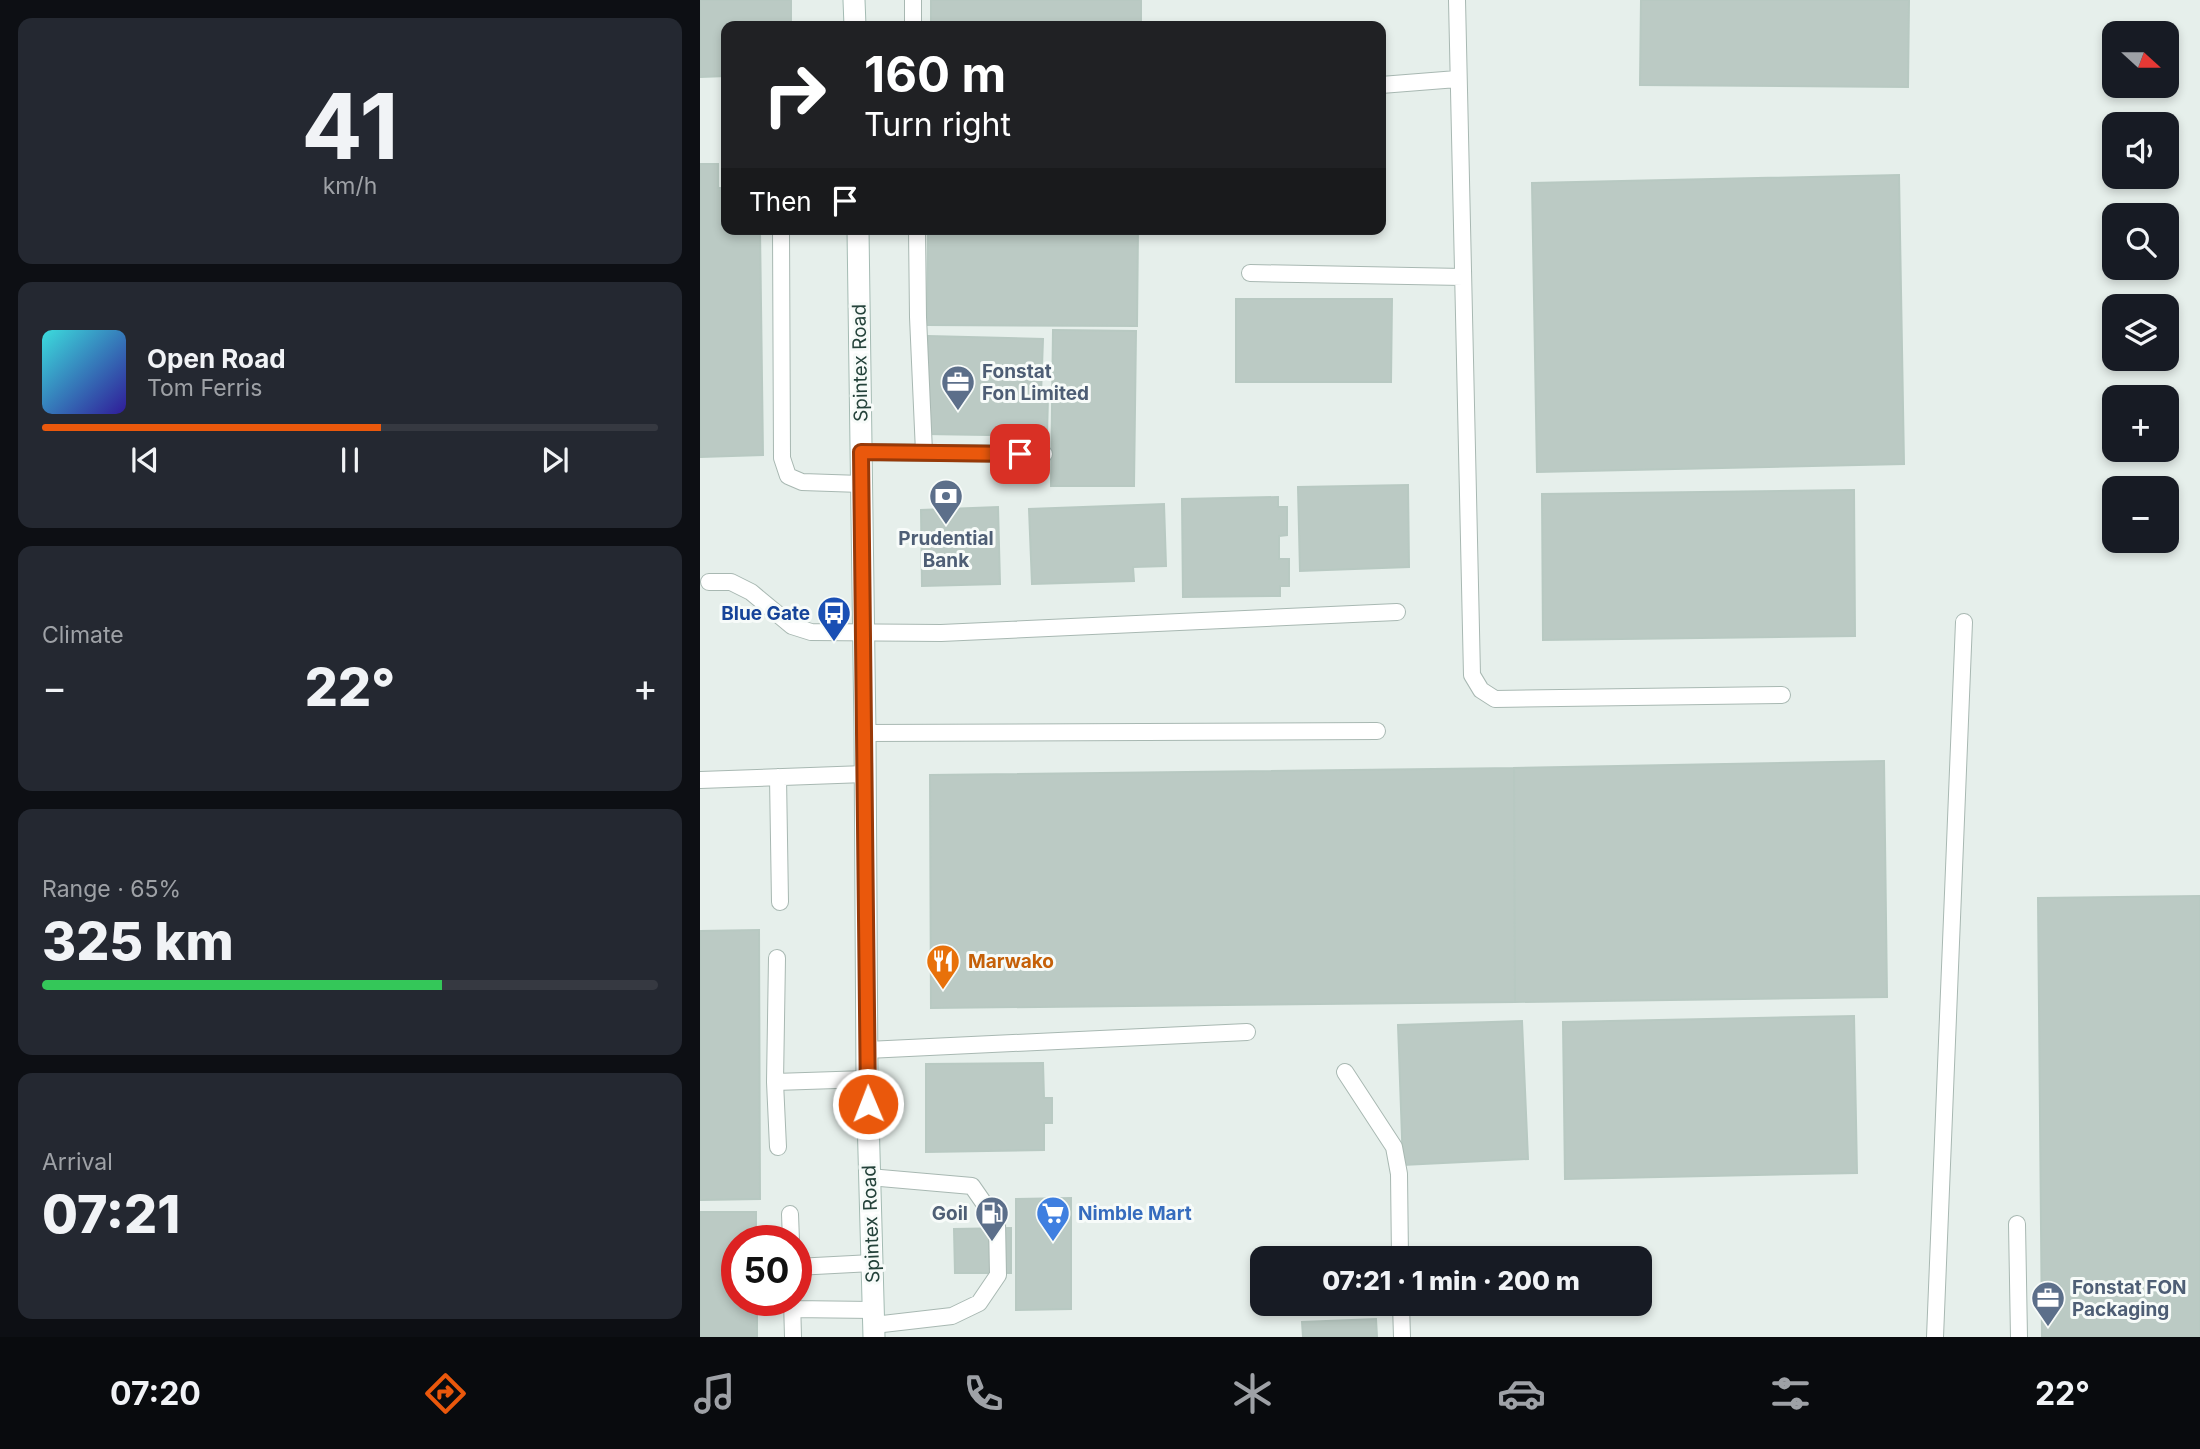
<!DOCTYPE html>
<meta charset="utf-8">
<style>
:root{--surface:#171b24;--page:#242831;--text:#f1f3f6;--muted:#9ea1a6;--line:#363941;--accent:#ea580c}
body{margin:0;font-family:Inter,sans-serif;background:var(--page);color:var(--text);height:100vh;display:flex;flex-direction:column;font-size:26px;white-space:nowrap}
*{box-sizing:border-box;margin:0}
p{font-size:23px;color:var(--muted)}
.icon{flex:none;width:38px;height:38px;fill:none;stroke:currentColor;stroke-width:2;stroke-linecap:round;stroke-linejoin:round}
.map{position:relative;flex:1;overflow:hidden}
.sheet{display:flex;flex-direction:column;gap:18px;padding:18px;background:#0d0f14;width:700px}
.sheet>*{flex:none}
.top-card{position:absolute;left:21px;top:21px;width:665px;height:214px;border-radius:14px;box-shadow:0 4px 10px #0003;background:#202124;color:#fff;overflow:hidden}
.needle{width:46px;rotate:111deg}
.buttons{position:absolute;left:1402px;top:21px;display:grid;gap:14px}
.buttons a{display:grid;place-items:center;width:77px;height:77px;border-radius:14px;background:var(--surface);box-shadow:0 4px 10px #0003;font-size:35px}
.speed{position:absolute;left:21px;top:1225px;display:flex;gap:14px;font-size:35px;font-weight:700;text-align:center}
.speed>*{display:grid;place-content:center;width:91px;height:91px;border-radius:50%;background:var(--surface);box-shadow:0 4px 10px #0003;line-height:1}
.speed .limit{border:10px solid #d22;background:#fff;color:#111}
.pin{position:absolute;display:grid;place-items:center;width:60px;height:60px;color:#fff;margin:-30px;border-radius:14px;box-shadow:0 4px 10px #0006}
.me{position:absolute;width:77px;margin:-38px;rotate:359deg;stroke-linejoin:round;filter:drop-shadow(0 0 5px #0008)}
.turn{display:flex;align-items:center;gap:24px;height:147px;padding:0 28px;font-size:32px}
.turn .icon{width:91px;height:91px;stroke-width:2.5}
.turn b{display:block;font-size:49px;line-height:60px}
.then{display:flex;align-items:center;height:66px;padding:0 28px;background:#0003;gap:14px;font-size:26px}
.big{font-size:52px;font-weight:800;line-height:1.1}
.sheet .card{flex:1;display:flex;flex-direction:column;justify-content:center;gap:10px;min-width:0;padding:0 24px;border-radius:14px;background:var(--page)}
.sheet .dial{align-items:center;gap:0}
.dial b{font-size:91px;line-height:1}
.song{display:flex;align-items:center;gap:21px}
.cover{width:84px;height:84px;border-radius:10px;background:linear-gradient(135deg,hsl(180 70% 55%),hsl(250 70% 35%))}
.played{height:7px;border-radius:4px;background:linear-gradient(90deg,var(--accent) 55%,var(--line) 55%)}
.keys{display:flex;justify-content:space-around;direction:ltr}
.heat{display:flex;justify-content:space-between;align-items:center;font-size:38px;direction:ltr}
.charge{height:10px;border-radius:5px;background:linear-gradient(90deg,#34c759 65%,var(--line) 0)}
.trip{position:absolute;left:550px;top:1246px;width:402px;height:70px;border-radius:14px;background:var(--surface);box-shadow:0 4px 10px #0003;font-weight:800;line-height:70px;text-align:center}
.menu{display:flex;height:112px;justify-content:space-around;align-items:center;background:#090b0e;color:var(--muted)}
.menu .icon{width:49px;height:49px}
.menu .current{color:var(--accent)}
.menu b{font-size:32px;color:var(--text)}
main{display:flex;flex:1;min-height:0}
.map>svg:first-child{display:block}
.building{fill:#bbcac4;stroke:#b8c9c2;stroke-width:2}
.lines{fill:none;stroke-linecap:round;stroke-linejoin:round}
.service-casing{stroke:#a8b8b2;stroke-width:18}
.secondary-casing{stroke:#a4bbb3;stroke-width:23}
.service{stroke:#fff;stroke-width:16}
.secondary{stroke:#fff;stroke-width:21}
.route-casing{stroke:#983908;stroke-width:18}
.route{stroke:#ea580c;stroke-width:12}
.labels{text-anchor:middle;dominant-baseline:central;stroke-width:6;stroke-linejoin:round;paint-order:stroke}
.street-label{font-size:19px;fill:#24423a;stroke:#f7fbf9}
.service-label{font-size:19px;font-weight:bold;fill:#4e5e75;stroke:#f7fbf9;text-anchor:start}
.transit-label{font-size:19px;font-weight:bold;fill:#164399;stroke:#f7fbf9;text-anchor:end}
.food-label{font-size:19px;font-weight:bold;fill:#c56008;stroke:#f7fbf9;text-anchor:start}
.shop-label{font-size:19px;font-weight:bold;fill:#366cbe;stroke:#f7fbf9;text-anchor:start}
</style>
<main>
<section class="sheet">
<div class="card dial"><b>41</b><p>km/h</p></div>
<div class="card">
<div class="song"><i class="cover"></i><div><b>Open Road</b><p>Tom Ferris</p></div></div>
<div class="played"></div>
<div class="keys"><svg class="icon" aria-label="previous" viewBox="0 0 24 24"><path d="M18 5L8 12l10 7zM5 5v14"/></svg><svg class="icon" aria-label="pause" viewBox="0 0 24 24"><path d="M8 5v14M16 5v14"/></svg><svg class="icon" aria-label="next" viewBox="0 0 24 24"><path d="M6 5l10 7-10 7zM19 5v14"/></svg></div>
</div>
<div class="card"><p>Climate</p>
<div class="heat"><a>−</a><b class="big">22°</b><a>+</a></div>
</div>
<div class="card"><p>Range · 65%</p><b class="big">325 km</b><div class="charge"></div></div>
<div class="card"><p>Arrival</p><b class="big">07:21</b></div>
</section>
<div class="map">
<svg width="1500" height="1337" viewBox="0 0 1500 1337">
<rect width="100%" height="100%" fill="#e6efeb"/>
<path class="building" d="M0,0h91v26h-65v50l-26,1z
M231,0h210v26h-210z
M941,0h268l-1,87 -268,-2z
M0,164h18v24h8v41h34l3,226 -63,2z
M1199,175l5,289 -367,8 -5,-289z
M228,229h210l-1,97 -210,-1z
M536,299h156l-1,83h-155z
M353,330l83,1 -2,155h-83z
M228,336l115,3 -2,56 7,1 -1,40 -121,-2z
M708,485l1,82 -109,4 -2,-84z
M1154,490l1,146 -312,4 -1,-146z
M578,497v10h9v28l-8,1v23h10v27h-9v10l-97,1 -1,-98z
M464,504l2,62 -33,1 1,14 -102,3 -3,-75z
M298,507l2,77 -78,2 -1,-76z
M1184,761l3,236 -372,5 -1,-234z
M814,768l1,234 -584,6 -1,-233z
M1500,896v441h-158l-4,-439z
M59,930l1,269 -60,1v-269z
M1154,1016l3,157 -292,6 -2,-157z
M822,1021l6,138 -125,6 -5,-140z
M343,1063l1,35h8v25h-8v27l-118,2v-88z
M371,1198v111l-55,1v-111z
M0,1212h56v29h-19v59h20v37h-57z
M311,1228v45h-56l-1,-44z
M676,1319l1,18h-74l-1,-15z"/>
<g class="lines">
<g class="service-casing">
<path id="service" d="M213,0v26
M757,0l15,675 9,15 14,9 287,-4
M681,85l76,-6
M81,229l1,229 6,18 14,6 59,2
M217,229l1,88 6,135
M550,273l213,4
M161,452l183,2
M9,582h22l20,10 41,34 19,6 130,1 456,-21
M165,733l512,-2
M78,777l2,125
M0,780l165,-6
M167,1050l380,-18
M645,1072l49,75 5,27 1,84
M75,1082l2,-124
M78,1147l-3,-65 92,-3
M169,1177l103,9 25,36 1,53 -19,28 -27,13 -78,9
M90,1214l1,27
M1317,1224l2,113
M96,1267l76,-4
M92,1300l1,37
M701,1304l1,33
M92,1309l81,1
M1235,1337l29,-715"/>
</g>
<g class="secondary-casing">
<path id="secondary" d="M154,0l1,26
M158,229l7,504 2,346 7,258"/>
</g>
<use href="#service" class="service"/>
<use href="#secondary" class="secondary"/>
</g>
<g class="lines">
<g class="route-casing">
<path id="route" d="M168,1104l-7,-652 159,2"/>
</g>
<use href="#route" class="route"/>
</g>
<defs>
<g id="office-pin" transform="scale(1.75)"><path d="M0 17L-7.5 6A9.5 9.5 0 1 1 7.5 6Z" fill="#5c6f8a" stroke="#f7fbf9"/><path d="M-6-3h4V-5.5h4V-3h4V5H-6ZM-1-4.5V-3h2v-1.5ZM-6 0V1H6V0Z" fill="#fff"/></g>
<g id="bank-pin" transform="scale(1.75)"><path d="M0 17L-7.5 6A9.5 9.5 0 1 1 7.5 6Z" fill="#5c6f8a" stroke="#f7fbf9"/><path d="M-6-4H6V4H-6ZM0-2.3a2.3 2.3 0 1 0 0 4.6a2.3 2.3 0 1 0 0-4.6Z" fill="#fff"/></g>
<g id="bus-pin" transform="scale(1.75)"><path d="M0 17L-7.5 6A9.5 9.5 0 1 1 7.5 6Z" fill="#1a4fb4" stroke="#f7fbf9"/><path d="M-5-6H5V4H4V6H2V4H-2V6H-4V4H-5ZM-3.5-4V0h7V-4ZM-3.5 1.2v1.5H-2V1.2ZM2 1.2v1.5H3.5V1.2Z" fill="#fff"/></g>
<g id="restaurant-pin" transform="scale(1.75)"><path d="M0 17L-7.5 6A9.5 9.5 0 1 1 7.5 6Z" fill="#e8710a" stroke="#f7fbf9"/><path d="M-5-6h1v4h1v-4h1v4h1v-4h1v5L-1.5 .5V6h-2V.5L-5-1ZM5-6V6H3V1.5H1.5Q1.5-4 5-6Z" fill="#fff"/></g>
<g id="fuel-pin" transform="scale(1.75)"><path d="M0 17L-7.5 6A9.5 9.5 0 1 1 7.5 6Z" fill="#5c6f8a" stroke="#f7fbf9"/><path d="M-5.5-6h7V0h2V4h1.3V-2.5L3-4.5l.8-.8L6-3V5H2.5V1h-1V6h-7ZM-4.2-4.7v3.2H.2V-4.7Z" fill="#fff"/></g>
<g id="supermarket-pin" transform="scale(1.75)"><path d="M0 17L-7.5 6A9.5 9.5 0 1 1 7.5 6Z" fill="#3f7fe0" stroke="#f7fbf9"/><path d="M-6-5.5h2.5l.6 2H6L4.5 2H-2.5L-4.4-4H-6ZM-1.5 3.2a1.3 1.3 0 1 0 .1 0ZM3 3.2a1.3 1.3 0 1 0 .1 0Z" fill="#fff"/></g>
</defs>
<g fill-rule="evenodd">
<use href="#office-pin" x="258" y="382"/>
<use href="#bank-pin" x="246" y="496"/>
<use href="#bus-pin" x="134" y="613"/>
<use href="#restaurant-pin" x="243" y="961"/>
<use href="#fuel-pin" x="292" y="1213"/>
<use href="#supermarket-pin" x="353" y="1213"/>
<use href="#office-pin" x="1348" y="1298"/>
</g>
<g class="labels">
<g class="street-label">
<text transform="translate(160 363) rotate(-91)">Spintex Road</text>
<text transform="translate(171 1224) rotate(-92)">Spintex Road</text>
</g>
<g class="service-label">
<text x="282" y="371">Fonstat<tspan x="282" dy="22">Fon Limited</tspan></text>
<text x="246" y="538" text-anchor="middle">Prudential<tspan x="246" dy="22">Bank</tspan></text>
<text x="268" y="1213" text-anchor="end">Goil</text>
<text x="1372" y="1287">Fonstat FON<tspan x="1372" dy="22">Packaging</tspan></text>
</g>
<g class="transit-label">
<text x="110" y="613">Blue Gate</text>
</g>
<g class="food-label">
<text x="268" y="961">Marwako</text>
</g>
<g class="shop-label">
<text x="378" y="1213">Nimble Mart</text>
</g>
</g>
</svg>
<div class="buttons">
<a><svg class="needle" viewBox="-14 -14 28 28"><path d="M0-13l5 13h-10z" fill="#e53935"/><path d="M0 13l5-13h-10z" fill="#9ea1a6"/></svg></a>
<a><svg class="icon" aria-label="sound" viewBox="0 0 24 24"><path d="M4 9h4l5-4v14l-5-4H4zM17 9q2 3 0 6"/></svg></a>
<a><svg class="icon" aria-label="search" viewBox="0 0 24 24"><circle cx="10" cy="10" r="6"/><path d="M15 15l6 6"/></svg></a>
<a><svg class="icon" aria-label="layers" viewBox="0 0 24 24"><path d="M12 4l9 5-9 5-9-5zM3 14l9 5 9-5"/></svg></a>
<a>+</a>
<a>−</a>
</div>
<div class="speed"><div class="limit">50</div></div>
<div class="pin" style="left:320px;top:454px;background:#d93025"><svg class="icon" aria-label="arrive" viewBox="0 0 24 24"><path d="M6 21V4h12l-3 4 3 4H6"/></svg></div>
<svg class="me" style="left:168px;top:1104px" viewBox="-20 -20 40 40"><circle r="17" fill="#ea580c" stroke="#fff" stroke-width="3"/><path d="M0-11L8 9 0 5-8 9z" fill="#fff"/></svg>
<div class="trip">07:21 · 1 min · 200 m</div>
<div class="top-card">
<div class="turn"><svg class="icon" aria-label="right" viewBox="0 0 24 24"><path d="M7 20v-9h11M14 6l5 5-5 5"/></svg><div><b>160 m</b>Turn right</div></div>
<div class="then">Then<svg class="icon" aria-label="arrive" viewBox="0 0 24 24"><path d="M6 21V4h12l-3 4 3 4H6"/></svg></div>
</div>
</div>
</main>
<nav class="menu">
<b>07:20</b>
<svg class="icon current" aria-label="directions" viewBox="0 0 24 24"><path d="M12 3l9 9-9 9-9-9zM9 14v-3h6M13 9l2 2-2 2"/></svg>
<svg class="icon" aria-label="music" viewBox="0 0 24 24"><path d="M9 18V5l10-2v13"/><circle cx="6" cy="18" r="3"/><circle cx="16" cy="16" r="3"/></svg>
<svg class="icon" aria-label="phone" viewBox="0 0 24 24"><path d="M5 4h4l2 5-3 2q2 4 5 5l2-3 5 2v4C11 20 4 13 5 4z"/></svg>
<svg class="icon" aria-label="climate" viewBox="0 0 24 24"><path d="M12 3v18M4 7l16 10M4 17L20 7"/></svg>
<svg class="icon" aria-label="car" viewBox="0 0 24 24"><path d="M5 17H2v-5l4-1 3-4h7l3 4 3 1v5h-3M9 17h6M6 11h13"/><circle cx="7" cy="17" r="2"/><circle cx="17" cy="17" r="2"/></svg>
<svg class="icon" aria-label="filters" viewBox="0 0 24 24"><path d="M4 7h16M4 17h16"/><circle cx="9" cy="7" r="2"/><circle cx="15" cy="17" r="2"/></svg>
<b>22°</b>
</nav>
